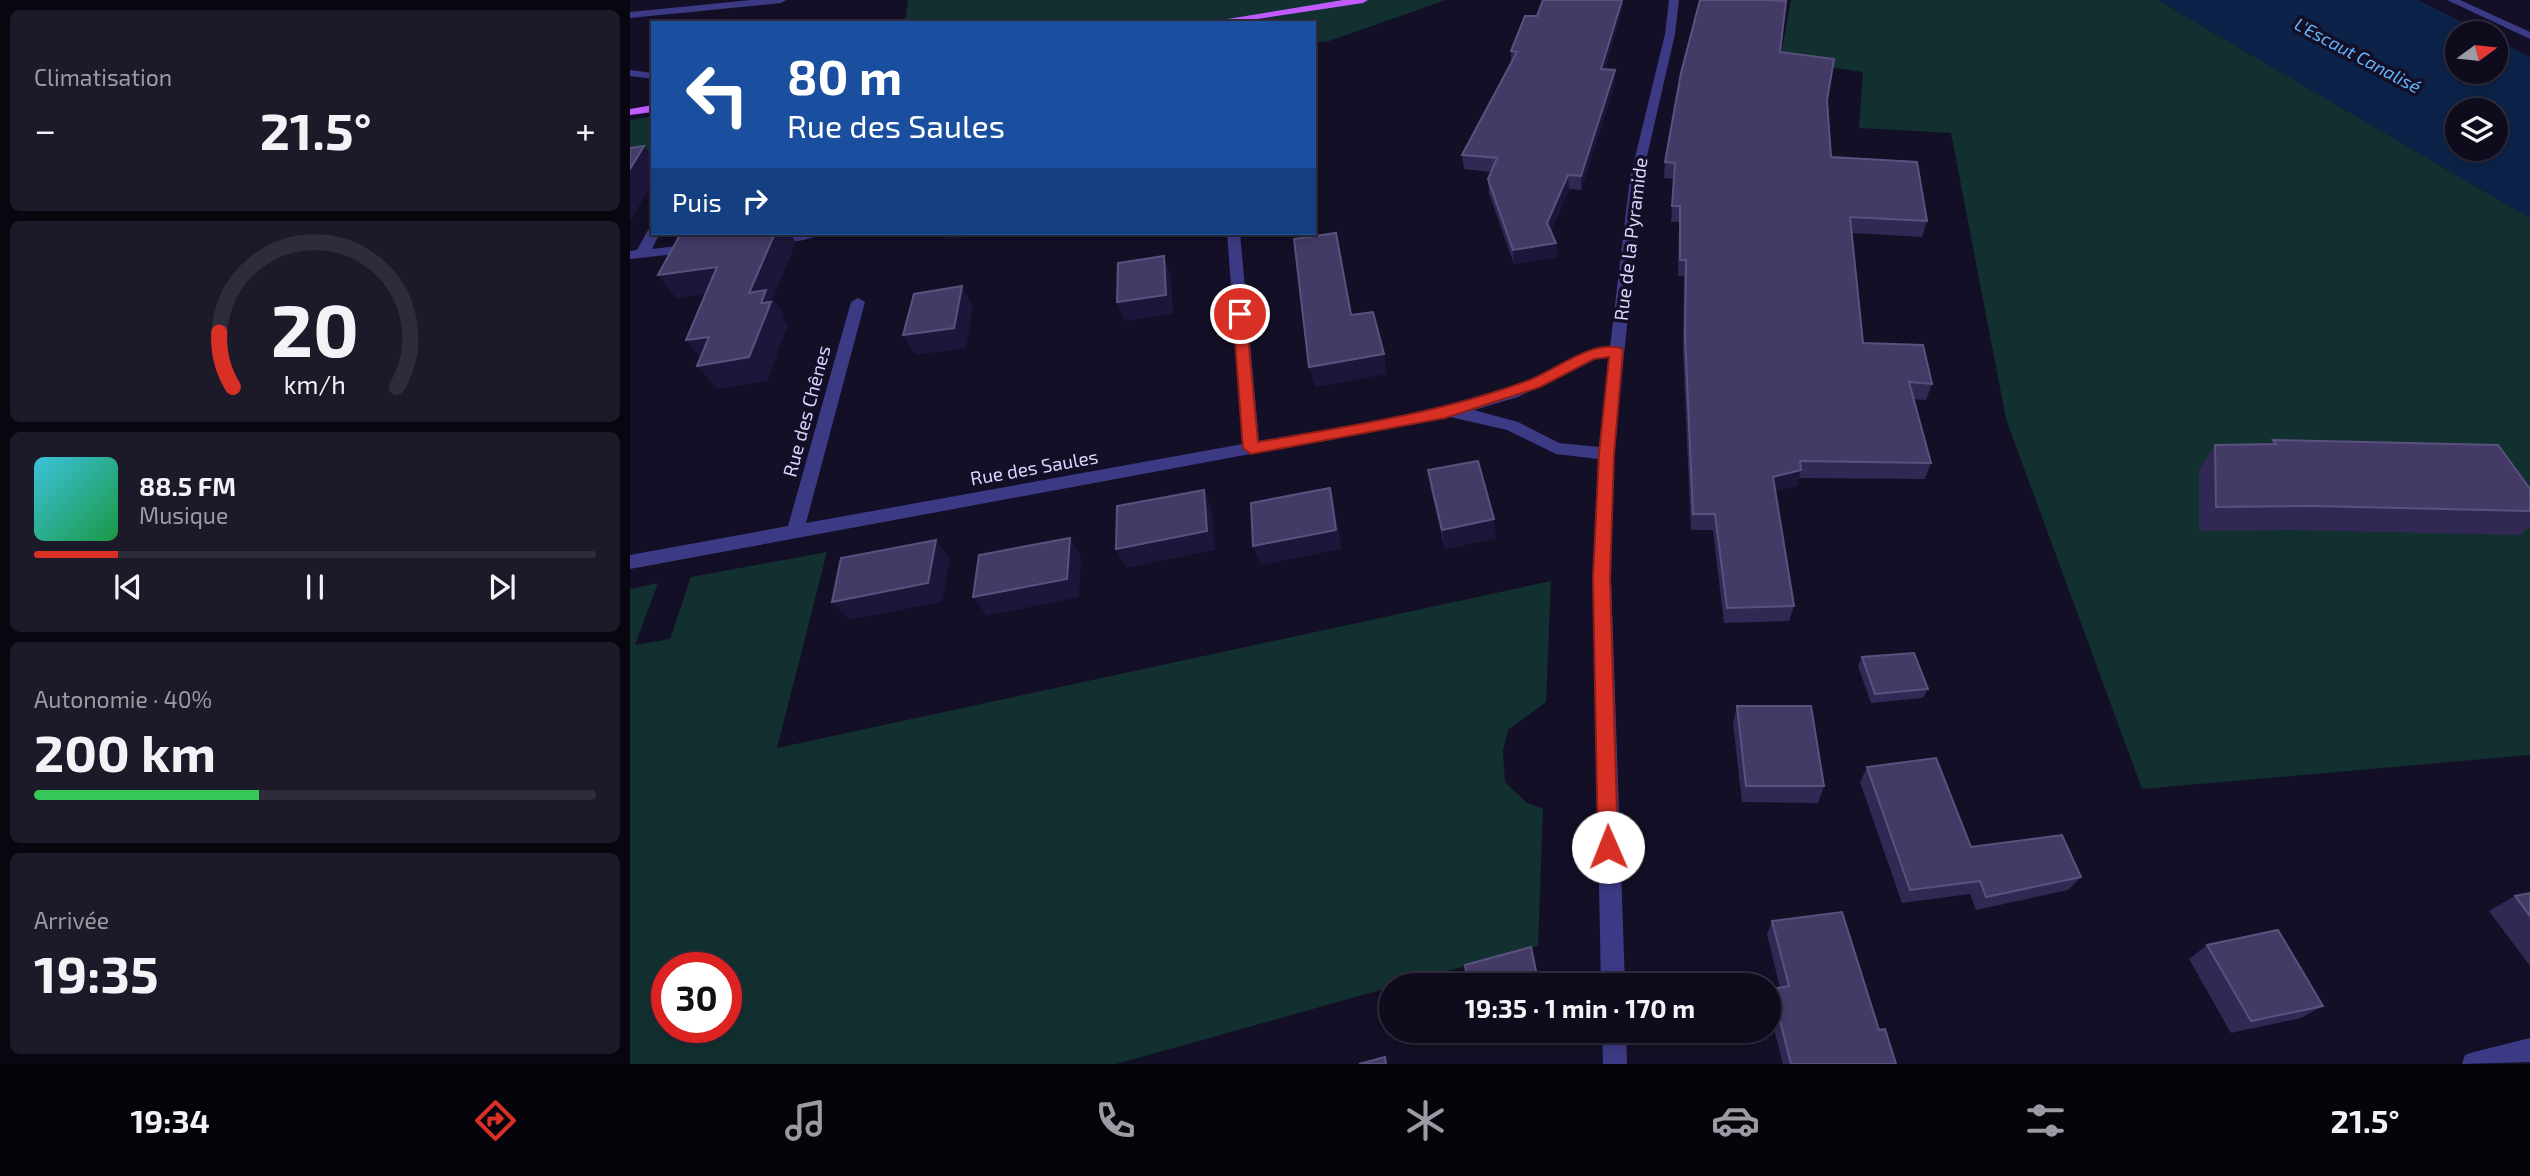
<!DOCTYPE html>
<html lang="fr">
<meta charset="utf-8">
<style>
:root{--surface:#0e0b1c;--page:#1c1929;--text:#f1f3f6;--muted:#9b9ba3;--line:#2e2b3b;--accent:#d93025}
body{margin:0;font-family:"Exo 2",sans-serif;background:var(--page);color:var(--text);height:100vh;display:flex;flex-direction:column;font-size:26px;white-space:nowrap}
*{box-sizing:border-box;margin:0}
p{font-size:23px;color:var(--muted)}
.icon{flex:none;width:38px;height:38px;fill:none;stroke:currentColor;stroke-width:2;stroke-linecap:round;stroke-linejoin:round}
.map{position:relative;flex:1;overflow:hidden}
.drawer{display:flex;flex-direction:column;gap:10px;padding:10px;background:#08060f;width:630px}
.drawer>*{flex:none}
.guide{position:absolute;left:21px;top:21px;width:665px;height:214px;border-radius:0px;box-shadow:0 4px 10px #0003,0 0 0 2px var(--line);background:#1a4fa0;color:#fff;overflow:hidden}
.needle{width:46px;rotate:75deg}
.controls{position:absolute;left:1815px;top:21px;display:grid;gap:14px}
.controls a{display:grid;place-items:center;width:63px;height:63px;border-radius:50%;background:var(--surface);box-shadow:0 4px 10px #0003,0 0 0 2px var(--line);font-size:35px}
.speed{position:absolute;left:21px;top:952px;display:flex;gap:14px;font-size:35px;font-weight:700;text-align:center}
.speed>*{display:grid;place-content:center;width:91px;height:91px;border-radius:50%;background:var(--surface);box-shadow:0 4px 10px #0003,0 0 0 2px var(--line);line-height:1}
.speed .limit{border:10px solid #d22;background:#fff;color:#111}
.pin{position:absolute;display:grid;place-items:center;width:60px;height:60px;color:#fff;margin:-30px;border:4px solid #fff;border-radius:50%;box-shadow:0 2px 7px #0007}
.me{position:absolute;width:77px;margin:-38px;rotate:359deg;stroke-linejoin:round;filter:drop-shadow(0 0 5px #0008)}
.turn{display:flex;align-items:center;gap:24px;height:147px;padding:0 21px;font-size:32px}
.turn .icon{width:91px;height:91px;stroke-width:2.5}
.turn b{display:block;font-size:49px;line-height:60px}
.then{display:flex;align-items:center;height:66px;padding:0 21px;background:#0003;gap:14px;font-size:26px}
.big{font-size:52px;font-weight:700;line-height:1.1}
.drawer .card{flex:1;display:flex;flex-direction:column;justify-content:center;gap:10px;min-width:0;padding:0 24px;border-radius:10px;background:var(--page)}
.drawer .dial{align-items:center;gap:0}
.dial svg{height:182px;overflow:visible;fill:none;stroke:var(--line);stroke-width:7;stroke-linecap:round;text-anchor:middle}
.dial text{fill:var(--text);stroke:none}
.song{display:flex;align-items:center;gap:21px}
.cover{width:84px;height:84px;border-radius:10px;background:linear-gradient(135deg,hsl(190 70% 55%),hsl(140 70% 35%))}
.played{height:7px;border-radius:4px;background:linear-gradient(90deg,var(--accent) 15%,var(--line) 15%)}
.keys{display:flex;justify-content:space-around;direction:ltr}
.heat{display:flex;justify-content:space-between;align-items:center;font-size:38px;direction:ltr}
.charge{height:10px;border-radius:5px;background:linear-gradient(90deg,#34c759 40%,var(--line) 0)}
.trip{position:absolute;left:749px;top:973px;width:402px;height:70px;border-radius:35px;background:var(--surface);box-shadow:0 4px 10px #0003,0 0 0 2px var(--line);font-weight:700;line-height:70px;text-align:center}
.tabs{display:flex;height:112px;justify-content:space-around;align-items:center;background:#06040b;color:var(--muted)}
.tabs .icon{width:49px;height:49px}
.tabs .active{color:var(--accent)}
.tabs b{font-size:32px;color:var(--text)}
main{display:flex;flex:1;min-height:0}
.map>svg:first-child{display:block}
.green{fill:#12302f;fill-rule:evenodd}
.water{fill:#0c2248;fill-rule:evenodd}
.lines{fill:none;stroke-linecap:round;stroke-linejoin:round}
.minor{fill:#3d3a85;fill-rule:evenodd}
.major{fill:#c25bff;fill-rule:evenodd}
.wall{fill:#312854}
.shaded-wall{fill:#1d163a}
.building{fill:#433a66;stroke:#5a527e;stroke-width:2}
.route{fill:#d93025;stroke:#8d1f18;stroke-width:2}
.labels{text-anchor:middle;dominant-baseline:central;stroke-width:7;stroke-linejoin:round;paint-order:stroke}
.far-water-label{font-size:18px;font-style:italic;fill:#62b6ff;stroke:#130f26}
.street-label{font-size:19px;fill:#d9d4ff;stroke:#130f26}
</style>
<main>
<section class="drawer">
<div class="card"><p>Climatisation</p>
<div class="heat"><a>−</a><b class="big">21.5°</b><a>+</a></div>
</div>
<div class="card dial"><svg viewBox="0 0 100 80">
<path d="M14 69A42 42 0 1 1 86 69"/>
<path d="M14 69A42 42 0 0 1 8 45" stroke="#d93025"/>
<text x="50" y="56" font-size="32" font-weight="700">20</text>
<text x="50" y="72" font-size="11">km/h</text>
</svg></div>
<div class="card">
<div class="song"><i class="cover"></i><div><b>88.5 FM</b><p>Musique</p></div></div>
<div class="played"></div>
<div class="keys"><svg class="icon" aria-label="previous" viewBox="0 0 24 24"><path d="M18 5L8 12l10 7zM5 5v14"/></svg><svg class="icon" aria-label="pause" viewBox="0 0 24 24"><path d="M8 5v14M16 5v14"/></svg><svg class="icon" aria-label="next" viewBox="0 0 24 24"><path d="M6 5l10 7-10 7zM19 5v14"/></svg></div>
</div>
<div class="card"><p>Autonomie · 40%</p><b class="big">200 km</b><div class="charge"></div></div>
<div class="card"><p>Arrivée</p><b class="big">19:35</b></div>
</section>
<div class="map">
<svg width="1900" height="1064" viewBox="0 0 1900 1064">
<rect width="100%" height="100%" fill="#130f26"/>
<path class="green" d="M278,0h538l-117,41 -15,2v-20h-409z
M1161,0h367l372,218v537l-388,34 -136,-370 -55,-286 -92,-5 4,-56 -83,-12z
M23,116v40l-23,4v-40z
M197,552l-50,196 774,-167 -5,121 -38,28 -5,21 2,31 21,20 17,7 -5,137 -422,118h-486v-475l28,-6 -23,62 35,-6 21,-62zM37,968h59v59h-59z"/>
<path class="water" d="M1528,0h260l66,33h-27v39h39v-33l34,18v161zM1827,110h39v39h-39z"/>
<g class="lines">
<path class="minor" d="M121,0h35l-5,3 -151,15v-6z
M1039,0h10l-4,34 -33,144 -28,276 -3,124 14,407h-24l-8,-407 5,-119 -42,-5 -49,-24 -57,-13 -820,152v-14l158,-29 63,-224 7,-4 7,4 -59,221 437,-79 -16,-211h13l19,208c81,-15 169,-23 247,-51 36,-13 66,-37 104,-43l20,-169 35,-144zM979,357l-10,90 -40,-4 -41,-21 -44,-12 44,-13 75,-38z
M1817,0h13l70,32v7z
M0,70l23,3v6l-23,-3z
M23,229v4h7l-8,16 41,-5 7,4 -7,4 -63,7v-8l7,-1 11,-20z
M156,233h35c-10,8 -49,14 -59,6l2,-3z
M972,1031h24l1,33h-24z
M1900,1038v24l-68,2 3,-9 9,-3z"/>
<path class="major" d="M713,0h25l-5,3 -132,20h-28z
M23,105v7l-23,3v-6z"/>
</g>
<path class="wall" d="M913,0h80l-1,9 -17,60 10,1v13l-34,107 -12,-1 -18,42 5,12 1,14 -43,7 -25,-71 -1,-14 3,-7 -27,-3 -2,-14 49,-92v-12l26,-35z
M1150,52l47,48 4,57 96,64 -5,16 -70,-4 11,110 69,41 -6,16 -12,-1 17,64 -6,16 -126,-1 -2,8 -22,5 19,115 -5,15 -65,2 -11,-93h-22l-8,-178 1,-76h-6l1,-54h-8l3,-43 -10,-1 1,-16z
M1643,440l257,49v37l-10,9 -227,-5 -94,1v-61l16,-25h54z
M798,470l68,68 -51,11 -14,-59z
M1232,657l66,32 -5,9 -52,5 -13,-37z
M1107,706l87,80 -6,17 -76,-1 -9,-79z
M1237,767l104,80 110,30 -13,13 -92,20 -6,-16 -68,9 -42,-121z
M1900,893v73l-41,-55 26,-15z
M1142,921l107,109 17,34h-113l-14,-54v-14l3,-7 8,-1 -13,-54z
M1577,945l116,61 -22,12 -70,15 -42,-74z"/>
<path class="shaded-wall" d="M992,0h1l-1,9 -21,73v-13z
M985,70v13l-34,107v-14z
M14,146l9,12v25l-23,38v-52z
M938,175l1,14 -21,49 -1,-15z
M145,233h15l6,9 -23,57 10,14 -1,4 6,8 -21,56 -50,8 -20,-23 52,-73z
M315,233h49l-46,6z
M926,243l1,14 -43,7 -1,-14z
M534,256l7,20 2,38 -48,7 -8,-19z
M87,267l18,23 -59,8 -18,-23z
M332,286l11,20 -7,42 -50,7 -13,-20z
M79,337l-4,26 -19,-23z
M754,354l3,20 -72,13 -6,-20z
M1171,470l-4,16 -28,7 4,-16z
M700,488l5,20 7,41 -81,16 -8,-19z
M574,490l8,19 3,41 -89,18 -10,-19z
M864,519l2,19 -51,11 -3,-19z
M440,538l11,19 -2,40 -92,19 -14,-19z
M306,540l14,19 -8,43 -93,18 -17,-18z
M846,1031h13l-12,3z"/>
<path class="building" d="M913,0h79l-21,69 14,1 -34,106 -13,-1 -21,48 9,20 -43,7 -25,-71 9,-21 -35,-3 55,-103 -6,-1 14,-35h12z
M1070,0h68l18,1 -6,51 54,7 -7,41 4,57 86,5 10,59 -77,-4 13,126 60,2 9,39 -23,-2 22,81 -131,-2 1,9 -28,7 21,129 -67,2 -12,-94h-22l-8,-178 1,-76h-6v-54h-8l3,-43 -10,-1 16,-89z
M14,146l-14,23v-21z
M51,233h94l-26,60 17,-3 -5,13 10,-1 -22,55 -52,9 12,-29 -23,3 31,-73 -59,8z
M706,233l15,82 22,-3 11,42 -75,13 -15,-128z
M534,256l2,39 -49,7 1,-39z
M332,286l-8,42 -51,7 11,-41z
M1643,440l225,5 32,44v22l-217,-5 -97,1 -1,-62 61,-1z
M848,461l16,58 -52,11 -14,-60z
M700,488l6,42 -83,16 -2,-43z
M574,490l3,41 -91,18 1,-43z
M440,538l-3,41 -94,18 6,-42z
M306,540l-8,43 -96,19 9,-44z
M1284,653l14,36 -53,5 -13,-37z
M1107,706h74l13,80h-78z
M1306,758l35,89 91,-12 19,42 -95,20 -6,-16 -70,9 -43,-123z
M1900,893v23l-15,-20z
M1212,912l37,118 6,-1 11,35h-105l-19,-75 17,-3 -17,-65z
M1648,930l45,76 -72,15 -44,-76z
M901,947l8,38h-71l-3,-20z
M755,1057l1,7h-27z"/>
<path class="route" d="M610,309l6,5 12,128c91,-16 182,-29 269,-61 29,-10 62,-41 94,-33l2,3 -9,103 -4,124 8,269 -3,7 -7,3 -7,-3 -3,-7 -5,-269 6,-124 10,-97 -15,2 -54,28 -95,31 -194,36 -8,-6 -10,-134z"/>
<g class="labels">
<g class="far-water-label">
<text transform="translate(1728 55) rotate(28)">L'Escaut Canalisé</text>
</g>
<g class="street-label">
<text transform="translate(1000 239) rotate(-83)">Rue de la Pyramide</text>
<text transform="translate(176 411) rotate(-75)">Rue des Chênes</text>
<text transform="translate(404 467) rotate(-10)">Rue des Saules</text>
</g>
</g>
</svg>
<div class="controls">
<a><svg class="needle" viewBox="-14 -14 28 28"><path d="M0-13l5 13h-10z" fill="#e53935"/><path d="M0 13l5-13h-10z" fill="#9b9ba3"/></svg></a>
<a><svg class="icon" aria-label="layers" viewBox="0 0 24 24"><path d="M12 4l9 5-9 5-9-5zM3 14l9 5 9-5"/></svg></a>
</div>
<div class="speed"><div class="limit">30</div></div>
<div class="pin" style="left:610px;top:314px;background:#d93025"><svg class="icon" aria-label="arrive" viewBox="0 0 24 24"><path d="M6 21V4h12l-3 4 3 4H6"/></svg></div>
<svg class="me" style="left:978px;top:847px" viewBox="-20 -20 40 40"><circle r="19" fill="#fff"/><path d="M0-13L10 11 0 6-10 11z" fill="#d93025"/></svg>
<div class="trip">19:35 · 1 min · 170 m</div>
<div class="guide">
<div class="turn"><svg class="icon" aria-label="left" viewBox="0 0 24 24"><path d="M17 20v-9H6M10 6l-5 5 5 5"/></svg><div><b>80 m</b>Rue des Saules</div></div>
<div class="then">Puis<svg class="icon" aria-label="right" viewBox="0 0 24 24"><path d="M7 20v-9h11M14 6l5 5-5 5"/></svg></div>
</div>
</div>
</main>
<nav class="tabs">
<b>19:34</b>
<svg class="icon active" aria-label="directions" viewBox="0 0 24 24"><path d="M12 3l9 9-9 9-9-9zM9 14v-3h6M13 9l2 2-2 2"/></svg>
<svg class="icon" aria-label="music" viewBox="0 0 24 24"><path d="M9 18V5l10-2v13"/><circle cx="6" cy="18" r="3"/><circle cx="16" cy="16" r="3"/></svg>
<svg class="icon" aria-label="phone" viewBox="0 0 24 24"><path d="M5 4h4l2 5-3 2q2 4 5 5l2-3 5 2v4C11 20 4 13 5 4z"/></svg>
<svg class="icon" aria-label="climate" viewBox="0 0 24 24"><path d="M12 3v18M4 7l16 10M4 17L20 7"/></svg>
<svg class="icon" aria-label="car" viewBox="0 0 24 24"><path d="M5 17H2v-5l4-1 3-4h7l3 4 3 1v5h-3M9 17h6M6 11h13"/><circle cx="7" cy="17" r="2"/><circle cx="17" cy="17" r="2"/></svg>
<svg class="icon" aria-label="filters" viewBox="0 0 24 24"><path d="M4 7h16M4 17h16"/><circle cx="9" cy="7" r="2"/><circle cx="15" cy="17" r="2"/></svg>
<b>21.5°</b>
</nav>
